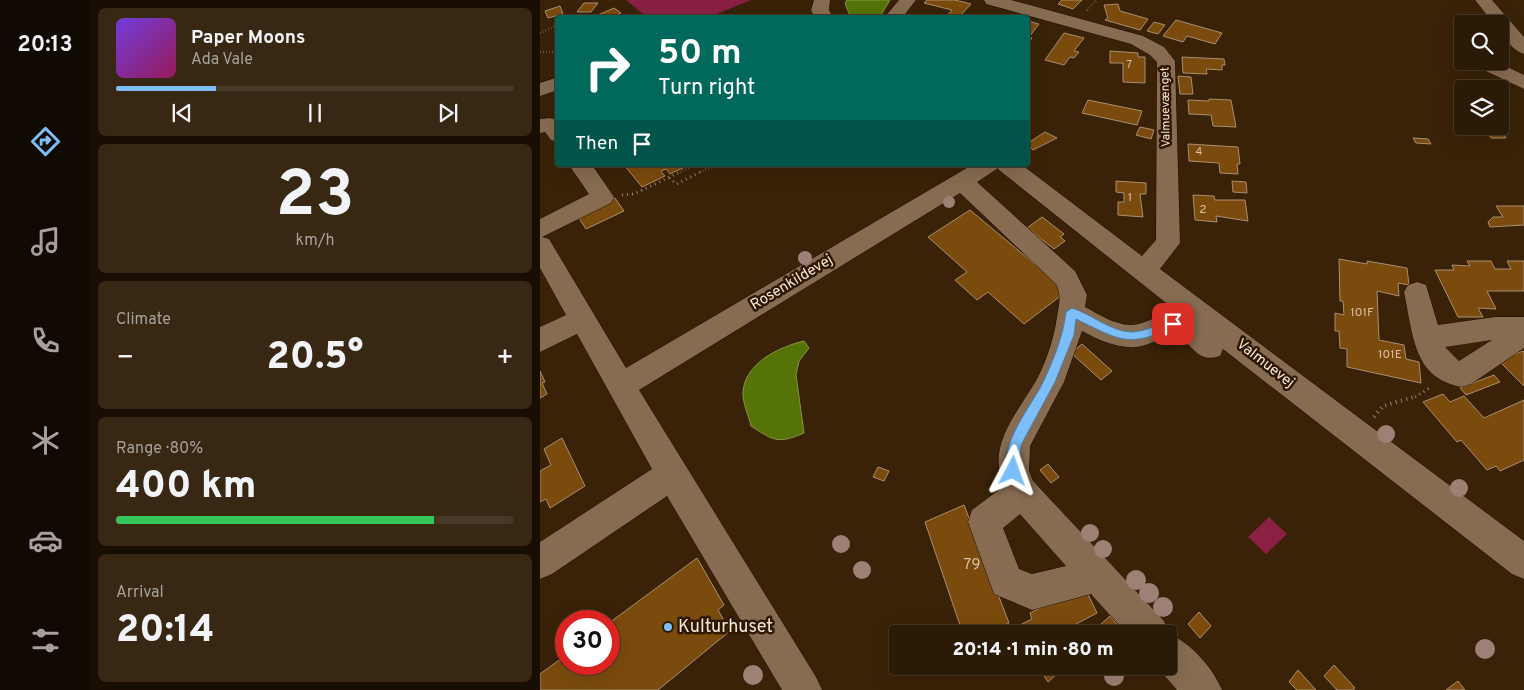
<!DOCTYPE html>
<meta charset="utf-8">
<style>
:root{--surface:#2b1a05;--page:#372713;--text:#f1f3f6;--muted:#a6a19a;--line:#473827;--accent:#7bbef9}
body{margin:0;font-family:Overpass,sans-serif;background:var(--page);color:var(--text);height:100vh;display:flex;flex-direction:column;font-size:19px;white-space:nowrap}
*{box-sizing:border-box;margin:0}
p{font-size:16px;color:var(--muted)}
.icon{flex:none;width:28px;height:28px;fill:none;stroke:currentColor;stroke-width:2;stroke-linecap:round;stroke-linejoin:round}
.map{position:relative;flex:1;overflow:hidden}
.panel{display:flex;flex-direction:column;gap:8px;padding:8px;background:#180e03;width:450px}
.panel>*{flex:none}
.guide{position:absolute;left:15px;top:15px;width:475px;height:152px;border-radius:5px;box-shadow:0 5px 20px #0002,0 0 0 1px var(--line);background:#00695c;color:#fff;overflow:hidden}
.fabs{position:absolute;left:914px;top:15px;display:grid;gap:10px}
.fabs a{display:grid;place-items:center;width:55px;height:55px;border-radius:5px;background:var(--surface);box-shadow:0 5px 20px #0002,0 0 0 1px var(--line);font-size:25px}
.speed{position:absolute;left:15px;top:610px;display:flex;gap:10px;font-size:25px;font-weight:700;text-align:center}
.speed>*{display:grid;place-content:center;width:65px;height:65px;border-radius:50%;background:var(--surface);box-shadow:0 5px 20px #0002,0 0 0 1px var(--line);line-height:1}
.speed .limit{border:8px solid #d22;background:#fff;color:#111}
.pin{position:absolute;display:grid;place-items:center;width:42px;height:42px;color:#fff;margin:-21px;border-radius:10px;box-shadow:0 2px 8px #0006}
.me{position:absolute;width:55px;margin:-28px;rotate:4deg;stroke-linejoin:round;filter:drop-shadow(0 0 4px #0008)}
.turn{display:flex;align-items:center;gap:18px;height:105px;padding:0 20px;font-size:22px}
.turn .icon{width:65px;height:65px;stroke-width:2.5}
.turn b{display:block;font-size:35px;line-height:42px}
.then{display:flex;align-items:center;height:48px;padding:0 20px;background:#0003;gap:10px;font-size:19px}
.big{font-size:38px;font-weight:800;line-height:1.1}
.panel .card{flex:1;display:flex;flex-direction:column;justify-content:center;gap:8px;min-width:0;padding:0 18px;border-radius:8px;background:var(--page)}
.panel .dial{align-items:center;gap:0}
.dial b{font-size:65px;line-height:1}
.song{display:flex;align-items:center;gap:15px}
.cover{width:60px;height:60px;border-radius:8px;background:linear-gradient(135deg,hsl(260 70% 55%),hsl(330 70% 35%))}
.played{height:5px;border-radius:2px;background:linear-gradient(90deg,var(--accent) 25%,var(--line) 25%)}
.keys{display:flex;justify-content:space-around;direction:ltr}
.heat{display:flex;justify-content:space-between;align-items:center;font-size:28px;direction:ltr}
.charge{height:8px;border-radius:4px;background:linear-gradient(90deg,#34c759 80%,var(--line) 0)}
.trip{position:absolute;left:349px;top:625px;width:288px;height:50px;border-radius:5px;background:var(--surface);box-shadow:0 5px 20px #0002,0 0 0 1px var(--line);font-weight:800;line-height:50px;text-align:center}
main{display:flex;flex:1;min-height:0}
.dock{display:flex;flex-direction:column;width:90px;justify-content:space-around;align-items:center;background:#110a02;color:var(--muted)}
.dock .icon{width:35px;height:35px}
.dock .active{color:var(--accent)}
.dock b{font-size:22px;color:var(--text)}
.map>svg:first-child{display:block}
.green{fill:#8a2043}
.water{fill:#557307;stroke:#869646}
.building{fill:#7b4b0d;stroke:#ab8e72}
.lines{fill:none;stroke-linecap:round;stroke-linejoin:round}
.minor-casing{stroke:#1c0c00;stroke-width:1}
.path-far2{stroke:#97836e;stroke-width:2.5;stroke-dasharray:0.5 2.5;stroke-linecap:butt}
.path-far1{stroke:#97836e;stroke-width:3;stroke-dasharray:1 4;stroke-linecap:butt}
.path{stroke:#97836e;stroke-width:4;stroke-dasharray:1 4.5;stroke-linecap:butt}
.minor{fill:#876c51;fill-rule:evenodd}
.tree{fill:#9d8177}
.route{fill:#7bbef9;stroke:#507ca2}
.poi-dot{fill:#7bbef9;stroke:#2e1800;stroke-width:2}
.labels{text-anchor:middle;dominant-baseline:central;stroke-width:5;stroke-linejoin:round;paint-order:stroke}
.far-number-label{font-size:11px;fill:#d8c0a5}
.far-street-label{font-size:12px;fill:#f7e7d8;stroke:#2e1800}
.number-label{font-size:12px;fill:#d8c0a5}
.street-label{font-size:15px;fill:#f7e7d8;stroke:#2e1800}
.near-number-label{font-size:15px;fill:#d8c0a5}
.near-poi-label{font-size:18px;fill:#f7e7d8;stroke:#2e1800;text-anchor:start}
</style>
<main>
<nav class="dock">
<b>20:13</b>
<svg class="icon active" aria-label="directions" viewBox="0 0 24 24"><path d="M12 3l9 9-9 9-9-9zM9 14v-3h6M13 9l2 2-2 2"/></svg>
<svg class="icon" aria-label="music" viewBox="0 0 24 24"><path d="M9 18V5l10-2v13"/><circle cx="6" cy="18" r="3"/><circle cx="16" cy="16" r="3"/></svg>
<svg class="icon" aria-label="phone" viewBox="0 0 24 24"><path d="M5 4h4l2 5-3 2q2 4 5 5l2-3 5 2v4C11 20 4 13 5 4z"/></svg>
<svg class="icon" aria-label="climate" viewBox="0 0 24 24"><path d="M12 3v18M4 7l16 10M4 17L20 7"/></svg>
<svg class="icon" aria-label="car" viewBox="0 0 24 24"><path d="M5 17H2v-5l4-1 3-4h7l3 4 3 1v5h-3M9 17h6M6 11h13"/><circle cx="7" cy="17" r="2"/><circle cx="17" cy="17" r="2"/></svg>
<svg class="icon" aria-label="filters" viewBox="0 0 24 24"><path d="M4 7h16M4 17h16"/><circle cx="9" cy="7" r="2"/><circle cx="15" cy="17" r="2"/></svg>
</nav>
<section class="panel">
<div class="card">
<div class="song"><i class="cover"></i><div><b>Paper Moons</b><p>Ada Vale</p></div></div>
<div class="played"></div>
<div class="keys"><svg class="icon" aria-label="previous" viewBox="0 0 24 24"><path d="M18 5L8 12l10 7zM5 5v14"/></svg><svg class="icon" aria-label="pause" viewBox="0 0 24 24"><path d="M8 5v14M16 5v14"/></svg><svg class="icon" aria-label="next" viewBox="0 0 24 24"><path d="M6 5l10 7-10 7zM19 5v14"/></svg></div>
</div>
<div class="card dial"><b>23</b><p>km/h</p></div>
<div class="card"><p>Climate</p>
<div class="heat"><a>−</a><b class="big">20.5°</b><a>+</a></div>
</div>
<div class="card"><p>Range · 80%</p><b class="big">400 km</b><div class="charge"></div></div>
<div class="card"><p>Arrival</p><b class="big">20:14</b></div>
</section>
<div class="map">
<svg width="984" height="690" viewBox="0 0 984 690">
<rect width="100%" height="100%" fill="#392207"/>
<path class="green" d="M86,0h125l-42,17h-62z
M729,517l18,17 -21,20 -18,-17z"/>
<path class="water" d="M307,0h43l-11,18 -26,-1 -3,-1 -5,-13z
M264,341l5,7 -10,13 -3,14 8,58c-26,11 -30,8 -53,-7 -2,-10 -9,-24 -8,-34 2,-29 36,-45 61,-51z"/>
<path class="building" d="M387,0h28l16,4 -13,14h-13l7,-8 -28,-7z
M522,0h20l-9,9 -15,-5z
M44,3h14l-7,9h-14z
M578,4l2,7 28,8 -8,11 -35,-10 3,-2 -4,-13z
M20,6l3,8 -15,4 -3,-7z
M74,8l7,5 -10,5 -13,-3z
M636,20l46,13 -7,11 -28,-8 -4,6 -20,-6z
M488,21l11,3 -10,13 3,1 -4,6z
M614,22l11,3 -7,9 -11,-3z
M524,33l20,5 -10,13 5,1 -5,6 -4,-1 -6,8 -19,-5z
M570,51l28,2v4h7v26l-22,-1v-19h-13z
M642,57l42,2 1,6h-3v5l-16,-1 1,5 -24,-1z
M638,76l13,1 2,17h-13z
M669,99l22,1 5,27 -23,-1 -2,-11 -22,-1 -1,-14 21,1z
M548,100l54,11 -5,14 -55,-12z
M600,127l14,3 -3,9 -15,-4z
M946,130h15l5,8h-15z
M505,132l12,6 -24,12 -5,-5v-2z
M873,138l15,1 3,5 -15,-1z
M648,144l50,3 2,17h-3l1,10 -18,-1 -1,-10 -30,-2z
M84,165h65l-19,9 -4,-5 -5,2 4,5 -23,11z
M576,181l30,2v11h-6l3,23 -25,-2v-13h6v-9l-8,-1z
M692,181l14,1 1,11 -14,-1z
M653,195l21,1 1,4h30l3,21 -32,-5 1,6 -22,-2z
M75,198l9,13 -38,18 -9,-14z
M956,206h28v19l-34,2 -2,-5 5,-5h10z
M430,210l97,81 -43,33 -36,-32 -11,8 -22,-20 12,-8 -39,-35z
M502,217l22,17 -4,3 5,4 -11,8 -27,-21z
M799,259l28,5v-3l40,7 2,17 -11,-2 1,13 -22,-5 2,49 25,5 2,14 13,3 2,21 -74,-16v-18l-7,-1 -1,-17h-4v-18l9,2 -1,-14h-3z
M927,261h24l4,8h16l-4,-8h17v30h-37l9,18 -18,-1 5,9h-25l-23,-47h19l-2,-5 18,1z
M542,344l30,27 -11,9 -30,-27z
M983,351l1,1v34l-25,-25z
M0,371l5,11 -3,1 5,11 -7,4z
M954,375l6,7 -34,13 -6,-7z
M903,394l7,8 14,-6 20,22 40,-18v60l-24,11 -4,-5 -9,4 -26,-30 -4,2 -34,-40z
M22,438l23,48 -35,22 -4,-9 -6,3v-31l11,-6 -7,-16z
M508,464l11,13 -8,6 -11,-13z
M338,467l11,4 -5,10 -11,-4z
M424,505l45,118 -23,11h-23l-38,-112z
M157,558l27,47 -6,5 12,21 -72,59h-118v-16l26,-19v9h43v-41z
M544,586l13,27 -40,21h-46l-1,-4 22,-11 -2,-6z
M659,612l12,14 -11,12 -12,-14z
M570,616l9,11 -8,7h-21z
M794,665l21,23 -2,2h-16l-13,-14z
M507,666h19l-18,16 -7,-11z
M758,670l18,20h-19l-8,-8z
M918,681l7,9h-19z"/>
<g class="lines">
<g class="minor-casing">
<path id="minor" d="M274,0h16l-1,10 4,8h-18l-4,-8z
M359,0h17l-14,18h-18z
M444,0h27l132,36 21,11 11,14 5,182 -20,26 364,272v38l-12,-5 -289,-225 -3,7c-23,8 -26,-12 -44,-20 -12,0 -23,7 -34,10 -20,5 -43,-6 -60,-15l-18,51 -34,64 -1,25 4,10 131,140 5,13c22,9 44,34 53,56h-45l-21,-24h12v-32h-41l-36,-40 -59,16 -38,-16 -26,-72 4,-12 32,-24c-18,-41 13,-72 33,-107 10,-19 17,-41 20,-62 2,-13 5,-21 -1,-33l-96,-91 -321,197 177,287 6,13h-40l-115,-194 -115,78 -12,5v-37l112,-73 -75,-135 -37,18v-25l26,-12 -26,-47v-49l49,-25 -20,-29h23l22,32 -3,6 -69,34 7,2 77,129 346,-203h50l120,91 14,-16 1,-178 -7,-7 -19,-11 -145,-40zM458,168l1,2 181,144c-14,-3 -25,5 -38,9 -20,7 -40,-7 -57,-16l2,-12 -12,-24 -98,-89zM480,514l46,52 -34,8 -13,-5 -16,-41z
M935,0h17l32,37v17c-11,-3 -24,-19 -24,-30h-6z
M931,61h24l29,14v14l-51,-24z
M18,77v13l-18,6v-13z
M10,118l8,2v22l-7,-2 -6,-8 -5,1v-14z
M877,282l9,3 12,40 57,-8h29v31l-53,36 -10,3c-9,-2 -18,-5 -26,-11 -23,-17 -25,-58 -31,-84l4,-7zM952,340l-33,21 -14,-14z"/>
</g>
<path class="path-far2" d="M547,10l10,-10
M0,33l18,-8
M0,52h18
M140,172l15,-7
M160,172l16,-7"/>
<path class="path-far1" d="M129,178l8,6 25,-13
M82,195l12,-1 48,-23
M875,397l16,-10"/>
<path class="path" d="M834,417l9,-11 34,-10"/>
<use href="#minor" class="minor"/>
</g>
<g class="tree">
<circle cx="409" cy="202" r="6"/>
<circle cx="265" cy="258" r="7"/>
<circle cx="846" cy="434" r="9"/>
<circle cx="919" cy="488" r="9"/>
<circle cx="550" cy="533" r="9"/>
<circle cx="301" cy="544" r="9"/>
<circle cx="563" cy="549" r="9"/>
<circle cx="322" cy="570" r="9"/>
<circle cx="596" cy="580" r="10"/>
<circle cx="609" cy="593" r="10"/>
<circle cx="623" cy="607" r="10"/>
<circle cx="945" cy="649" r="10"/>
<circle cx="213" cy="675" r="10"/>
<circle cx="574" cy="676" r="10"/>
</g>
<path class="route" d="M532,308c19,6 38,23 59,24 14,0 28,-8 42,-13l5,5 -1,3c-50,20 -54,15 -101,-8l-2,16 -19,47 -34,63 -3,30 -5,2 -4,-2c-13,-30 25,-71 36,-97 10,-22 18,-42 21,-66z"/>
<circle class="poi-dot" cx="128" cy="627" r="5"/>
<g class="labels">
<g class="far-number-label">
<text x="589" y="65">7</text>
<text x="659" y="152">4</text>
</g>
<g class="far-street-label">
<text transform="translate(626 107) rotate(-91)">Valmuevænget</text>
</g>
<g class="number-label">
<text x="590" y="198">1</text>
<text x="663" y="210">2</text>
<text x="822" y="313">101F</text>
<text x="850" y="355">101E</text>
</g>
<g class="street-label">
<text transform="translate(252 283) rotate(-31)">Rosenkildevej</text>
<text transform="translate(725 364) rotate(38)">Valmuevej</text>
</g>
<g class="near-number-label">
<text x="432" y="565">79</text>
</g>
<g class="near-poi-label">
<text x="138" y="627">Kulturhuset</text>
</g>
</g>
</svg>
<div class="fabs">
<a><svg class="icon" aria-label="search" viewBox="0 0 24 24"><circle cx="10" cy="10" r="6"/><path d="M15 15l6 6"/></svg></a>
<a><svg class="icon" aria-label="layers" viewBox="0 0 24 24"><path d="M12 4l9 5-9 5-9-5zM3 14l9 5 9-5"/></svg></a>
</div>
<div class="speed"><div class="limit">30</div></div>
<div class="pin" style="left:633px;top:324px;background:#d93025"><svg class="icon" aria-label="arrive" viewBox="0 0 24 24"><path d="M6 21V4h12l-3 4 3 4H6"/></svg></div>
<svg class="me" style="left:473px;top:471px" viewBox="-20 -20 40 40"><path d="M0-17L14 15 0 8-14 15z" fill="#7bbef9" stroke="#fff" stroke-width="4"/></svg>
<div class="trip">20:14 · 1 min · 80 m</div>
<div class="guide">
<div class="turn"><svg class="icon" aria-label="right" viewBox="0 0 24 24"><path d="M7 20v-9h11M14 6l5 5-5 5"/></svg><div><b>50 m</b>Turn right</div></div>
<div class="then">Then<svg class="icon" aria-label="arrive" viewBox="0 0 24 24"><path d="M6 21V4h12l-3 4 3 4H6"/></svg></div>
</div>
</div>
</main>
